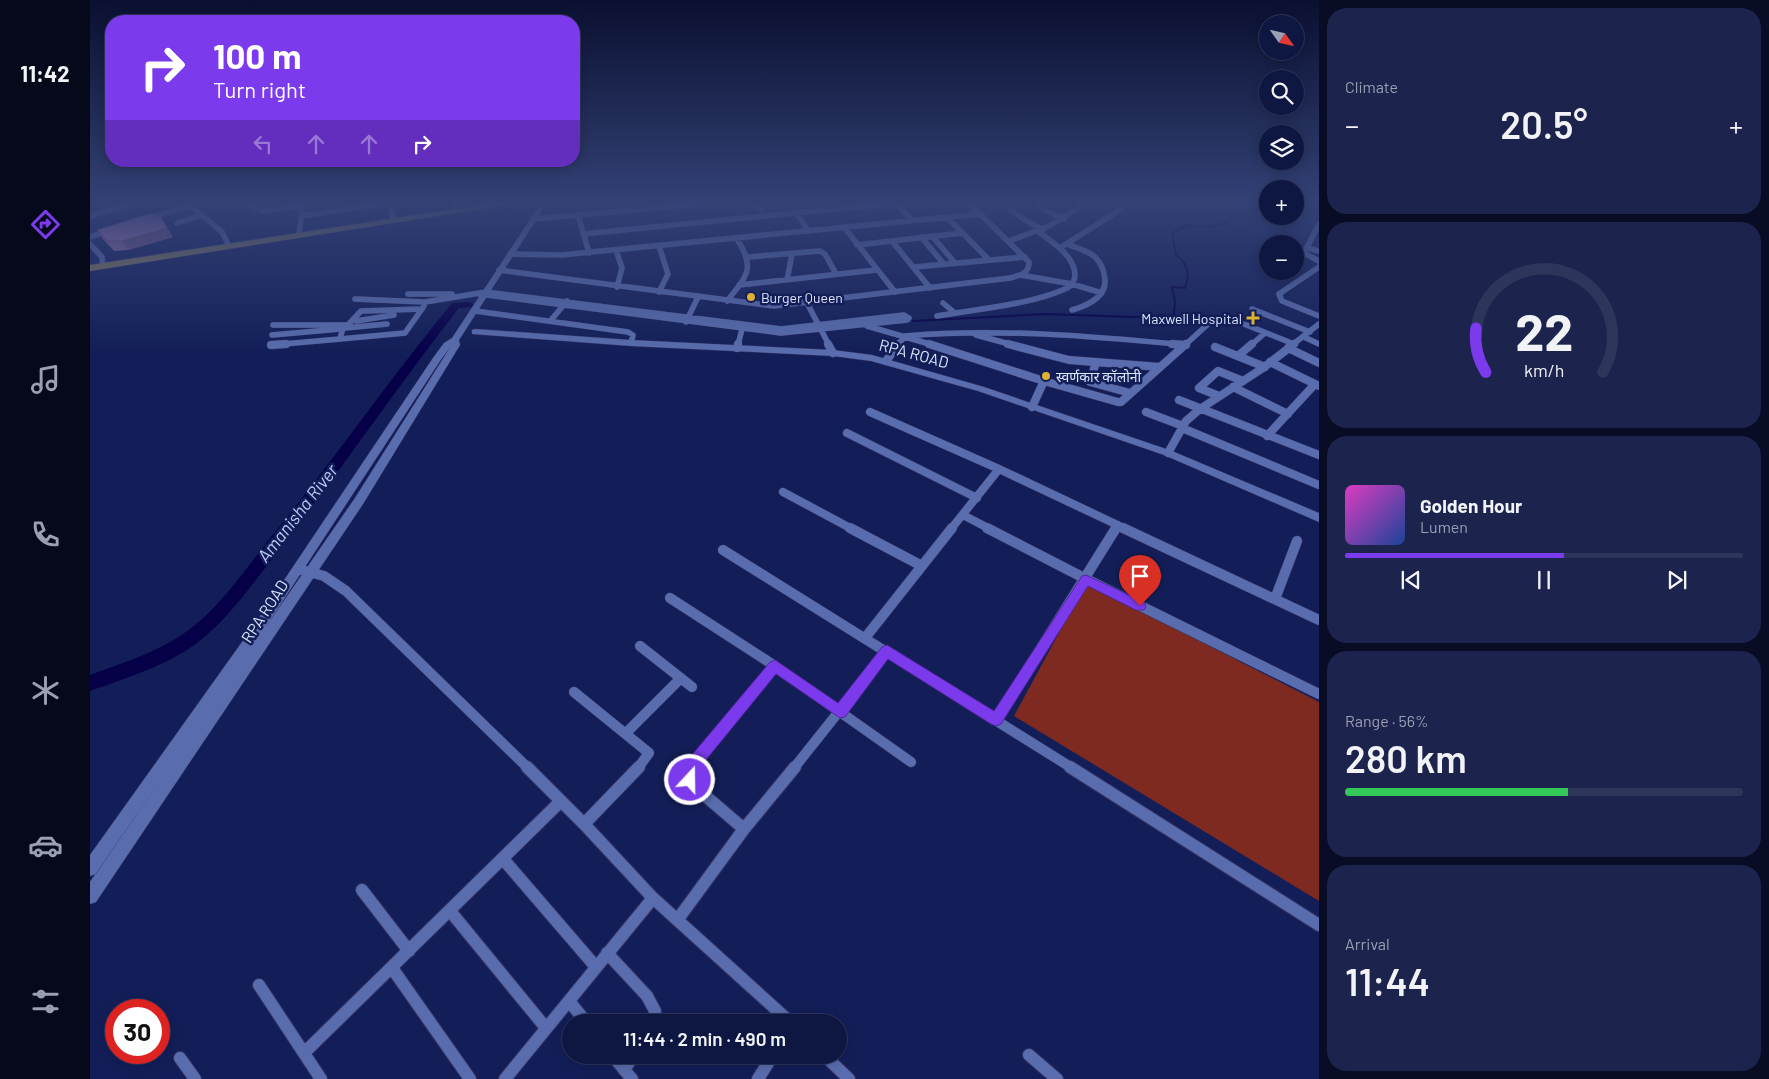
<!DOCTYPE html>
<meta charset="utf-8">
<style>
:root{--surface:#0e1642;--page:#1c234d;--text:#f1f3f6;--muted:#9b9fb2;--line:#2e355b;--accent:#7c3aed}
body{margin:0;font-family:Barlow,"Noto Sans Devanagari",sans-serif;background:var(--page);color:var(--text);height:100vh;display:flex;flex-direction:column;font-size:19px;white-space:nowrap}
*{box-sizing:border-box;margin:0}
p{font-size:16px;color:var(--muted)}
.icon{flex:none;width:28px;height:28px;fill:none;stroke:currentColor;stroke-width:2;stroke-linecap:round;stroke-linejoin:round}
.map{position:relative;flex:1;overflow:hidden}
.sheet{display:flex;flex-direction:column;gap:8px;padding:8px;background:#080c24;width:450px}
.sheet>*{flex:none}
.banner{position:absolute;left:15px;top:15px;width:475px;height:152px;border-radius:20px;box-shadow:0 2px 12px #0003,0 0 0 1px var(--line);background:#7c3aed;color:#fff;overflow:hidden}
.needle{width:32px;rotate:124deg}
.buttons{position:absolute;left:1169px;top:15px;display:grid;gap:10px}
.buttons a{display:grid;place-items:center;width:45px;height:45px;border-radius:50%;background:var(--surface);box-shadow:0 2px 12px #0003,0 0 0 1px var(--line);font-size:25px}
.speed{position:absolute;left:15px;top:999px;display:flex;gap:10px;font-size:25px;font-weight:700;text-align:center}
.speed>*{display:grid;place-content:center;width:65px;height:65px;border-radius:50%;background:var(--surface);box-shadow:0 2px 12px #0003,0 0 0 1px var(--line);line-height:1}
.speed .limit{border:8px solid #d22;background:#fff;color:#111}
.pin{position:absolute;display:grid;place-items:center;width:42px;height:42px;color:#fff;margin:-51px -21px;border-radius:50% 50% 50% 0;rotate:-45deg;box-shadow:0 0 5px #0007}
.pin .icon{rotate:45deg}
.me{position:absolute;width:55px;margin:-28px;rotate:21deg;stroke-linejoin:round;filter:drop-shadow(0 0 4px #0008)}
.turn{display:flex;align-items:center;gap:18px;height:105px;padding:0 25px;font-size:22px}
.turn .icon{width:65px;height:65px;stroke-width:2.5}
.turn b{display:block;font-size:35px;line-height:42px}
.lanes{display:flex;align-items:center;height:48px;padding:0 25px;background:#0003;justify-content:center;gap:25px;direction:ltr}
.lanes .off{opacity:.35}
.big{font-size:38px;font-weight:600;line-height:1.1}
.sheet .card{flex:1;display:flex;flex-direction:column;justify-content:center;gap:8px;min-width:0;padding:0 18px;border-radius:20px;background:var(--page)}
.sheet .dial{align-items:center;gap:0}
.dial svg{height:130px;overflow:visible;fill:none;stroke:var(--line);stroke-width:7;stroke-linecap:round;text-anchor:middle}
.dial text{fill:var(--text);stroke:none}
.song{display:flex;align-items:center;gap:15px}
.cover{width:60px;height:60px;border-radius:8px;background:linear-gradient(135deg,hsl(310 70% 55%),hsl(220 70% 35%))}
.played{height:5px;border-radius:2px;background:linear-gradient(90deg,var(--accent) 55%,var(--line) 55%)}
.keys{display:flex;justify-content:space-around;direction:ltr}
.heat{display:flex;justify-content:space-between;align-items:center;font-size:28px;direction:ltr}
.charge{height:8px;border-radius:4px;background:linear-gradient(90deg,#34c759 56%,var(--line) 0)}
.trip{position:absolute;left:472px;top:1014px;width:285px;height:50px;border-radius:25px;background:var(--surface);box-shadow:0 2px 12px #0003,0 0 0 1px var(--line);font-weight:600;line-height:50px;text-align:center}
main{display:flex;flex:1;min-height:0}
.tab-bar{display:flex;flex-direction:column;width:90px;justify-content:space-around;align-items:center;background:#06091a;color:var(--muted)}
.tab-bar .icon{width:35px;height:35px}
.tab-bar .on{color:var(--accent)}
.tab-bar b{font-size:22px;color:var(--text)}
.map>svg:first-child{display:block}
.green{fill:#7e2a20}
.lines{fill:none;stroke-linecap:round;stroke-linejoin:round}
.stream{stroke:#060049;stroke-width:2}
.river{fill:#060049;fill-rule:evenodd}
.minor-far3-casing{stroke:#343365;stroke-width:6}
.minor-far2-casing{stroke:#343365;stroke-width:9}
.minor-far1-casing{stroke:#343365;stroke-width:11}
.minor-casing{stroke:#343365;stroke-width:14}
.tertiary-casing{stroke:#343365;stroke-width:1}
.primary-casing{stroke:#343365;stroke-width:1}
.minor-far3{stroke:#596dae;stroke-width:5.5}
.minor-far2{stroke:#596dae;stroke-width:8}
.minor-far1{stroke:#596dae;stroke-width:10}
.minor{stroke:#596dae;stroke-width:12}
.tertiary{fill:#596dae;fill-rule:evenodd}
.primary{fill:#8a7d54;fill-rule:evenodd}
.wall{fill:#a572a1}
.shaded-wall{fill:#865c83}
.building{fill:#c084bb;stroke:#865c83}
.route{fill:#7c3aed;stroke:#51269a}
.poi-dot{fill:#dbb233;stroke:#131e58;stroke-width:2}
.labels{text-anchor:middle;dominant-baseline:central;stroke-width:5;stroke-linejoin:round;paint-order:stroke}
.far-poi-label{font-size:14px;fill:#dce5fb;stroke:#131e58;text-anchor:start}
.street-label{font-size:16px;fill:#dce5fb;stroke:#131e58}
.water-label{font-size:18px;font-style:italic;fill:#bccbf5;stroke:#131e58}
</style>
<main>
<nav class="tab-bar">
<b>11:42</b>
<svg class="icon on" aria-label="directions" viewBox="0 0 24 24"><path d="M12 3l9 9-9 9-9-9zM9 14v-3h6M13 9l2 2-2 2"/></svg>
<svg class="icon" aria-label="music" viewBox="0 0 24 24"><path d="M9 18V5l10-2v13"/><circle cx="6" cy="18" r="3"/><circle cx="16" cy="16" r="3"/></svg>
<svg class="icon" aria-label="phone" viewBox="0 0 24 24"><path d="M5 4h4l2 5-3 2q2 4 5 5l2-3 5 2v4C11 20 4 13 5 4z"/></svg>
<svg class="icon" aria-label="climate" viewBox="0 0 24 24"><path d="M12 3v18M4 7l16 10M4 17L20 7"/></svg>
<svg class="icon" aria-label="car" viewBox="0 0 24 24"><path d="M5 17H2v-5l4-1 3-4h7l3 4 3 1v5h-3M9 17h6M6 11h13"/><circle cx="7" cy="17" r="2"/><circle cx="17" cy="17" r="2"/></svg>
<svg class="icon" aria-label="filters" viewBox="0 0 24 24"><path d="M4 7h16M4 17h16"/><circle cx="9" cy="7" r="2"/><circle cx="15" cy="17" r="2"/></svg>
</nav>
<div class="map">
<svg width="1229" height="1079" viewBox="0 0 1229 1079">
<rect width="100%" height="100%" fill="#131e58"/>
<path class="green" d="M996,583l233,119v199l-305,-185z"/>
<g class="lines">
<path class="stream" d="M823,321l132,-7 89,3 40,-2 1,-14 -3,-14 13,1c5,-13 3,-25 -9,-33l-4,-22 15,-8 22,2 15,-3 13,-13 -3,-8"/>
<path class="river" d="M378,302l4,1 1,2 -1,2 -13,1c-62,79 -118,162 -179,241 -26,32 -50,69 -83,94 -31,23 -71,35 -107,48v-16c32,-12 65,-22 93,-41 34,-23 59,-60 84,-92 64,-78 121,-161 185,-239z"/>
<g class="minor-far3-casing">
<path id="minor-far3" d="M299,203l4,15
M364,203l1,5
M658,203l14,7
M806,203l16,17
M913,203l17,14 23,13
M946,203l10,8 18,8
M100,205l32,27 6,12
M158,205l15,6 39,-6
M707,213l11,18
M488,215l11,38
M0,216l43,-13
M211,216l85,-13
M857,217l42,43
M57,219l50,-16
M442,219l178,-16
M87,223l25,-8
M1229,224l-15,29 15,8
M754,227l51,65
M493,234l313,-31
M209,235l3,-25
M842,236l23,27
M0,237l19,-6
M831,237l23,27
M802,241l38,47
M919,241l40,-15 37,-23
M0,244l12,13 1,9
M976,244c9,3 21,6 29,13 4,4 8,11 9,17 6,21 -15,31 -32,36
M767,245l105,-12
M569,246l9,28 -9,18
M973,246l52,-33 11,-10
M1218,248l11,3
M526,250l6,18 -5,19
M420,254l51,1 419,-41
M658,257l72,-6 5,3 11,20
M824,267l111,-10
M1229,267l-40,27 3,7 37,15
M409,270l275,36 236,-28c10,-3 19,-4 19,-16l-60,-59
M931,275l51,9 30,9
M697,280l5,-26
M649,285l137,-15
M318,294h44
M265,299l70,3 61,-10 295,37 123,-14 5,3 -2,2 -126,13 -302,-39
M637,301c21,-26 29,-34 9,-63
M717,303l22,42
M853,303l12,10
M1162,309l58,23
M385,311l153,21 5,3 -2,8
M847,316c39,-7 92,-11 128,-27 6,-2 10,-8 10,-14 0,-19 -23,-33 -36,-43
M461,320l16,-19
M266,321l38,-6
M596,322l12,-25
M297,324l-42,4 16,-17 61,-2
M1154,324l50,20
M183,325h73
M777,326l66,19
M253,328l-3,11 65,-6 19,-27
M182,335l68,-6
M886,335l37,10
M1214,337l15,7
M182,345l68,-6
M648,345l4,-16
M808,345l7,-9c94,-8 187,0 280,9
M1095,345l22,-20
M1161,345l14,-12
M1202,345l27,-21"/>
</g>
<g class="minor-far2-casing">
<path id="minor-far2" d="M738,344l5,9
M839,344l115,37 74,21h3l65,-58
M918,344l61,16 91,7
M1082,344l14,1
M181,345l15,-1
M1125,347l50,20
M647,348l1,-4
M1198,348l31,15
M1148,356l14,-12
M796,361l13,-17
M1006,362l-6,20 40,11
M1180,362l49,24
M1143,387l55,27
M1129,396l-20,-8 19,-17 25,10
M1089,400l140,55
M942,407l12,-26
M780,412l129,57 127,60
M1056,412l37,14
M1092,428l137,57
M757,433l130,65
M1177,436l48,-52
M1078,453l18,-32 14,-12 63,-41 31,-24
M693,492l69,37
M873,515l27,14
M861,529l48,-60
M1026,529l2,-4"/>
</g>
<g class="minor-far1-casing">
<path id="minor-far1" d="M760,528l72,38
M897,528l99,51 233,115
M1033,528l196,92
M633,550l349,218
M208,569l26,7 22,15 182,177
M580,598l105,68 136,96
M1185,599l22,-58
M775,638l87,-110
M550,646l52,41
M484,692l75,61 -11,15
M906,720l120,-192
M536,733l55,-55
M602,768l4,-7 79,-95
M704,768l93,-117"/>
</g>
<g class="minor-casing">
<path id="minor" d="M437,767l57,57 69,74 137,124
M603,767l-2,10 4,10 49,42
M980,767l249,158
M494,824l55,-57
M413,859l93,108
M272,890l47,61
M360,911l96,117
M588,919l66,-90 51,-62
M517,953l40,43 8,15 -2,11
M302,968l78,111
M169,985l62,94
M479,1001l17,21
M214,1053l256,-251
M522,1055l20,24
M734,1055l25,24
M939,1055l28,24
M90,1058l15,21
M534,1070l10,-15
M415,1079l148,-181
M668,1079l15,-24"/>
</g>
<g class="tertiary-casing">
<path id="tertiary" d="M451,203h6l-88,137 1,5 -97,159 -267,398 -6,2v-22l71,-103 -65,95 -6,2v-21l162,-227 181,-270 11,-15 8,-5zM361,346l-96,152 -90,130 175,-267z
M385,329l156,11 202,10 39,5 112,32 188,64 147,62v9l-155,-67 -186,-64 -107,-30 -38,-5 -202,-10 -159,-12v-4z"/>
</g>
<g class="primary-casing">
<path id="primary" d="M402,203h19l-4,2 -417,66v-6z"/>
</g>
<use href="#minor-far3" class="minor-far3"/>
<use href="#minor-far2" class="minor-far2"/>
<use href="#minor-far1" class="minor-far1"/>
<use href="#minor" class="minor"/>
<use href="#tertiary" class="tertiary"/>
<use href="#primary" class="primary"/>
</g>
<path class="wall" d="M7,230l76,7 -45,13 -14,1 -11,-12z"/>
<path class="shaded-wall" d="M72,219l11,18 -45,13 -6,-9z"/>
<path class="building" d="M59,214h6l7,5 5,9 -45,13h-14l-11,-11z"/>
<linearGradient id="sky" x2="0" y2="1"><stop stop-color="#0a1030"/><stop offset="0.57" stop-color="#334175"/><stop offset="1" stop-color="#334175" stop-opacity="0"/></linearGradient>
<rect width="1229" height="354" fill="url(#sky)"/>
<path class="route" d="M996,575l58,27 2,4 -2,4h-8l-48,-24 -87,138 -5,2 -5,-2 -103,-65 -43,58 -5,1 -64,-44 -75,92 -4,6 -2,13 -5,2 -5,-2 -2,-15 8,-14 79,-94 5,-2 63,43 44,-56 5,-2 107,66 88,-135z"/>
<g class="poi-dot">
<circle cx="661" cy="297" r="5"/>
<path d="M1160.5 310.5h5v5h5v5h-5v5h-5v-5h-5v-5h5z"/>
<circle cx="956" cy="376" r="5"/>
</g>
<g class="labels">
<g class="far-poi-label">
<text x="671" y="297">Burger Queen</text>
<text x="1152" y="318" text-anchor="end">Maxwell Hospital</text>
<text x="966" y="376">स्वर्णकार कॉलोनी</text>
</g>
<g class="street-label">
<text transform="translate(824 353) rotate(15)">RPA ROAD</text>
<text transform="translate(174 611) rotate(-57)">RPA ROAD</text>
</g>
<g class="water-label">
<text transform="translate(207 513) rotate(-52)">Amanisha River</text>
</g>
</g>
</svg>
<div class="buttons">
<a><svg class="needle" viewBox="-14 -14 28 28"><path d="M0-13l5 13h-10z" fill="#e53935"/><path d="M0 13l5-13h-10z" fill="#9b9fb2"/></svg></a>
<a><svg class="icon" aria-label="search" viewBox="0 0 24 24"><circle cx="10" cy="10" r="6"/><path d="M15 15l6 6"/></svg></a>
<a><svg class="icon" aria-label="layers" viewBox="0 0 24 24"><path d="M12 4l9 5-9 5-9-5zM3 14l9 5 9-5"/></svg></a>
<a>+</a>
<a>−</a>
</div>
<div class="speed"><div class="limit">30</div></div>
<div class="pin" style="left:1050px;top:606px;background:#d93025"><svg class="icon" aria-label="arrive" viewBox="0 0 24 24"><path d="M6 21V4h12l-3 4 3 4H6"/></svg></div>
<svg class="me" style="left:600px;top:780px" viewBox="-20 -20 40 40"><circle r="17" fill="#7c3aed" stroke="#fff" stroke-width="3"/><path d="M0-11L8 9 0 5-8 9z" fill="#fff"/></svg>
<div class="trip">11:44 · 2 min · 490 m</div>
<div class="banner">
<div class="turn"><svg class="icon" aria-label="right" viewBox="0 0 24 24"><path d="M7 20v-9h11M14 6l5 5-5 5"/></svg><div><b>100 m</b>Turn right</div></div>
<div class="lanes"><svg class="icon off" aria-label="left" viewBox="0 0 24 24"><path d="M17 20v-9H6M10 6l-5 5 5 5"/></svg><svg class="icon off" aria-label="ahead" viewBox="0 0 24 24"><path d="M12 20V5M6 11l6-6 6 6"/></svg><svg class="icon off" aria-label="ahead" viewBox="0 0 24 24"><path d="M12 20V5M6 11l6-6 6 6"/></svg><svg class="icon" aria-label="right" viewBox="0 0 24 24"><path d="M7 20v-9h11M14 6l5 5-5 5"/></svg></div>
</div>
</div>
<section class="sheet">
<div class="card"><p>Climate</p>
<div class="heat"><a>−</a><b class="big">20.5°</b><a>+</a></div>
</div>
<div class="card dial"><svg viewBox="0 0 100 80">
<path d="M14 69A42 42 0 1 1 86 69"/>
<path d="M14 69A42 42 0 0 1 8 42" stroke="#7c3aed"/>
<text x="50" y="56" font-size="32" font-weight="700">22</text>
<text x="50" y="72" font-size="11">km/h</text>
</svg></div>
<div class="card">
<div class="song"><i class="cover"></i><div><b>Golden Hour</b><p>Lumen</p></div></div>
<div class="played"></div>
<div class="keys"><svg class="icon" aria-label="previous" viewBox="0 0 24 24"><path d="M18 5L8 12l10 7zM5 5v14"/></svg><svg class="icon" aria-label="pause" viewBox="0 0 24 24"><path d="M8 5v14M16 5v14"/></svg><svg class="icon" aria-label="next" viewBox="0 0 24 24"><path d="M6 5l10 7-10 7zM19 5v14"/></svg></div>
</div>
<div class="card"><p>Range · 56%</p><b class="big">280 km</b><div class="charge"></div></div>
<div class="card"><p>Arrival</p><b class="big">11:44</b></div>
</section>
</main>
